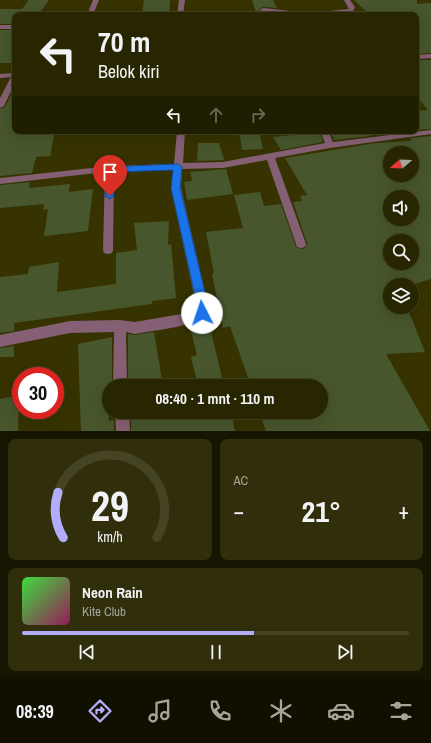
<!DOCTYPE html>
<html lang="id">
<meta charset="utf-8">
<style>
:root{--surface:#282601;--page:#302e0b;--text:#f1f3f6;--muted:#a5a599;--line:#444323;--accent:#b1adfa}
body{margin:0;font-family:"Archivo Narrow",sans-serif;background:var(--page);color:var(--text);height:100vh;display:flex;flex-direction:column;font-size:15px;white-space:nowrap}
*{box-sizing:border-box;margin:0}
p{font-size:13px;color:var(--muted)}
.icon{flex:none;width:22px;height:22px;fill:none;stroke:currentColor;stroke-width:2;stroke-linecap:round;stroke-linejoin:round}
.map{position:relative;height:431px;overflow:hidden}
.panel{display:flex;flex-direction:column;gap:8px;padding:8px;background:#161501;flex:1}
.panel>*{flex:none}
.top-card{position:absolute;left:12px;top:12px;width:407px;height:122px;border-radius:8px;box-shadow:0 4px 16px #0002,0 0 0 1px var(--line);background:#282601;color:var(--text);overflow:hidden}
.needle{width:26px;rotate:251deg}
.fabs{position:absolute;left:383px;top:146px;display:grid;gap:8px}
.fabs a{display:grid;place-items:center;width:36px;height:36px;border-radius:50%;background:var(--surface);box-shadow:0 4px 16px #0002,0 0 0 1px var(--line);font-size:20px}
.speed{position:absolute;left:12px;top:367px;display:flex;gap:8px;font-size:20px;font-weight:700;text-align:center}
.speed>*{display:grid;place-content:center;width:52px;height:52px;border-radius:50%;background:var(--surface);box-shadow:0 4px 16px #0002,0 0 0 1px var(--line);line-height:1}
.speed .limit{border:6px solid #d22;background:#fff;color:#111}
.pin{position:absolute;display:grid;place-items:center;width:34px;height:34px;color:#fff;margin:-41px -17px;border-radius:50% 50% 50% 0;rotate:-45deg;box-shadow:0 0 4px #0007}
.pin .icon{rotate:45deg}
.me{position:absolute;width:44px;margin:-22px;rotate:356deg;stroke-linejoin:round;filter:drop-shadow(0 0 3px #0008)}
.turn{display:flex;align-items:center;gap:14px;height:84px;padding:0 20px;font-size:18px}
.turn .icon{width:52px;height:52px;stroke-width:2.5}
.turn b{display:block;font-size:28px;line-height:34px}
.lanes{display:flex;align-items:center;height:38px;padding:0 20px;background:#0003;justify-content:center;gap:20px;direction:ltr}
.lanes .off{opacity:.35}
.big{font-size:30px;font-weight:700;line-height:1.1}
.panel .card{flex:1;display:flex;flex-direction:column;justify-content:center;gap:6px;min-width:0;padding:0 14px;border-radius:8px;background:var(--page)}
.panel .dial{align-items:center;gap:0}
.dial svg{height:104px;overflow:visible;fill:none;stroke:var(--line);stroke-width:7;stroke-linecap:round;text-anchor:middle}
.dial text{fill:var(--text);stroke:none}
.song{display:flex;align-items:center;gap:12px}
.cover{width:48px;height:48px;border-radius:6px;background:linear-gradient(135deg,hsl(120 70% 55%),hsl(330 70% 35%))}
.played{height:4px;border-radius:2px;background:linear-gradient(90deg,var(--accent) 60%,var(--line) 60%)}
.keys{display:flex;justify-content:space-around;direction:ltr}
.heat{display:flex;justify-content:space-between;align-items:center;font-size:22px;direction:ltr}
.panel .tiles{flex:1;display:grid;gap:8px;grid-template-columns:1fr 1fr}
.card:last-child{grid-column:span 2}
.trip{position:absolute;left:102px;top:379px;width:226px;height:40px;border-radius:20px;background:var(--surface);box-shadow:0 4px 16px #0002,0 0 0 1px var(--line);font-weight:700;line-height:40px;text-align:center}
.tabs{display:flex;height:64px;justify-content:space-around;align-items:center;background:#100f00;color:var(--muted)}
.tabs .icon{width:28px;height:28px}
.tabs .selected{color:var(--accent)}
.tabs b{font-size:18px;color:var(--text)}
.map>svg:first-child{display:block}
.building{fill:#47562d;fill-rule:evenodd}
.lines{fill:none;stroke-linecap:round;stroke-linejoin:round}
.minor{fill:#856074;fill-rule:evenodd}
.route{fill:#1a73e8;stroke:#114b97}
</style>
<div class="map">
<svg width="431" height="431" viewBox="0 0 431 431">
<rect width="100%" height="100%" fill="#363301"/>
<path class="building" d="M29,0h20l-11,15h-23v9h-15v-15h22z
M144,0h26l-1,15h-27z
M252,0h21l4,8 -14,-1 -4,3 4,3 17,2h-23z
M354,0h63v4l14,-1v50l-15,1v-39h-46z
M0,30h15v33h-15z
M416,60h15v69l-15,1v-19l12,-1 -12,-15z
M11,95h4v36h40l-5,25 -14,1 -4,16 -32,3v-67l5,-2z
M239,131h20l4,18 -21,1z
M302,131h17l4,11 -42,8 -8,-13 30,-3z
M330,131h38l3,5 -37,4z
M431,136v143l-19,6h-22v22h17l18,45 -39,2 44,77h-164l-7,-19h62v-26h-70l-21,-60 -7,2 -11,-54 2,-1 -8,-41 37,-4 -9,-33 26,-3 4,14 17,-2 15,43 5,2 4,-1 2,-5 -14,-41 9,-1 -2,-5 7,-1 -22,-37 90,-15 36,-2 -1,-3zM390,153h22v22h-22zM390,197h22v22h-22zM390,241h22v22h-22z
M198,143h21l5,17 -27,1z
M226,169l7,25 -46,6 -3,-18 8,-1 -2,-9z
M30,182l-1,6 41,-4 -1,8 24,-3 -5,42 -44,5 4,-27 -5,1 1,-6 -44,4v-23z
M169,221l-1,24 3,-1 5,54 -24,3v3l-138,19v8l-14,2v-56l28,-3 1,-7 30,-5 -2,30 59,-8v-31l21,-3 -3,-27z
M209,323l15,63h-26l-7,-29 6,-2 -7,-28z
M154,332l9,54h-35v-52l7,1z
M112,337v49h-6l3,35 5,-1v11h-33l-3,-87z
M14,346v11h-14v-9z
M19,395l-1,36h-18v-32z
M140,412h91l4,19h-104v-16z"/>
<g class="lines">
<path class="minor" d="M93,0h6l-6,15h-6z
M179,0h6l-2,15h-6z
M344,0h6l5,7 -2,4c-30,6 -60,4 -90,1l-3,-2 3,-2 46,5 40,-4z
M0,25h15v4h-15z
M431,54v4l-15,1v-4z
M15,73v10l-11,23 -4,2v-10l11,-21 -11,1v-4z
M431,130v4l-101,14 -55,10 31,86 -1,3 -4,1 -4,-1 -1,-3 -29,-84 -44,8 -41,1 -1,19 28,121c-1,3 -1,6 -4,8 -10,9 -55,14 -70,17l-9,-2 1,54h-14l1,-54 -44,1 -70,14v-12l70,-14 50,-1 15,2 58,-10 4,-3 -26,-121 2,-18 -59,2 -1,78 -1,3 -4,1 -4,-1 -1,-3 2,-78 -105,12v-6l110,-12 64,-2 3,-33h8l-2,32 40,-1 102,-19 -5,-12h8l5,11z
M115,412h14l1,19h-14z"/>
</g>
<path class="route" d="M178,164l4,3 -2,21 29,121 -3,8 -4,1 -4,-1 -2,-4 2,-4 -27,-121 2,-18 -59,2v24l-4,3 -5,-3 2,-29z"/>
</svg>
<div class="fabs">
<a><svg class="needle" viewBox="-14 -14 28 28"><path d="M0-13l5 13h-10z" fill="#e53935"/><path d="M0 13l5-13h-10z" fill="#a5a599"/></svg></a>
<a><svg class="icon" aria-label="sound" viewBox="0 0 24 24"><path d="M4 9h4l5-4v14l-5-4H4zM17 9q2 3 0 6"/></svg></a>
<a><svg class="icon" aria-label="search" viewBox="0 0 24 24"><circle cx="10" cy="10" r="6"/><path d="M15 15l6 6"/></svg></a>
<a><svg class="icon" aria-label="layers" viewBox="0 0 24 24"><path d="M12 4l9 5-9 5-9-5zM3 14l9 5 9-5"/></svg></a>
</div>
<div class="speed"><div class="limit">30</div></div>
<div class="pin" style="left:110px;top:196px;background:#d93025"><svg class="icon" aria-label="arrive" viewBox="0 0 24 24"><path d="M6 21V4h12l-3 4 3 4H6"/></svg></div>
<svg class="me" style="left:202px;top:313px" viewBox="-20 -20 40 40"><circle r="19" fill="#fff"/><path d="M0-13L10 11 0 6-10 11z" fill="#1a73e8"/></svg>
<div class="trip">08:40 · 1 mnt · 110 m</div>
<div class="top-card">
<div class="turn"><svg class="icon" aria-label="left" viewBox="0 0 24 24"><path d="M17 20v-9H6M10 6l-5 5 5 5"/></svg><div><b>70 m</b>Belok kiri</div></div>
<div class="lanes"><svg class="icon" aria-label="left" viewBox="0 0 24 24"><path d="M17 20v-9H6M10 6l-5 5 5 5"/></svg><svg class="icon off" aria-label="ahead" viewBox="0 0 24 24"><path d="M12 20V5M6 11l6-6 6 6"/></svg><svg class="icon off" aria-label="right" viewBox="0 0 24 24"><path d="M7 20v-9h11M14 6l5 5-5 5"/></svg></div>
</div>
</div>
<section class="panel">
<div class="tiles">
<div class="card dial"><svg viewBox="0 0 100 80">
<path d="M14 69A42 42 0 1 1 86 69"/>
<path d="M14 69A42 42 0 0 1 10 34" stroke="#b1adfa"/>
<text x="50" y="56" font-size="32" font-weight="700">29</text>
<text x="50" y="72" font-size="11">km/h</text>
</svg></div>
<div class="card"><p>AC</p>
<div class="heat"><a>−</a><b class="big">21°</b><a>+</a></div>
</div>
<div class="card">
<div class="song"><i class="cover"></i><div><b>Neon Rain</b><p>Kite Club</p></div></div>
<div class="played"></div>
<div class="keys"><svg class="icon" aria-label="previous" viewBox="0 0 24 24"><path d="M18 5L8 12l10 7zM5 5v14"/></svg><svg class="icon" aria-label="pause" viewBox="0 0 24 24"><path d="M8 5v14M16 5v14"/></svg><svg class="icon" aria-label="next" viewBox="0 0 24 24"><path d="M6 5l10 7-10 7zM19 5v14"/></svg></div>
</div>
</div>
</section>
<nav class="tabs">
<b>08:39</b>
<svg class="icon selected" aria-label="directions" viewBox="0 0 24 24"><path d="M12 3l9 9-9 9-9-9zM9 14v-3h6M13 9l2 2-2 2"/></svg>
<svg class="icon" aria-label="music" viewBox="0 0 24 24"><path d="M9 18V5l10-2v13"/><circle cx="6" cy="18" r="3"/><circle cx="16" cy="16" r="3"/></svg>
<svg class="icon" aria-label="phone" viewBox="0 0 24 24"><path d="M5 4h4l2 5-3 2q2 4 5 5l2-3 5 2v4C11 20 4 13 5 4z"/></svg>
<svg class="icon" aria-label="climate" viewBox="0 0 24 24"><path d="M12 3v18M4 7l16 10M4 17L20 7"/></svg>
<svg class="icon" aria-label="car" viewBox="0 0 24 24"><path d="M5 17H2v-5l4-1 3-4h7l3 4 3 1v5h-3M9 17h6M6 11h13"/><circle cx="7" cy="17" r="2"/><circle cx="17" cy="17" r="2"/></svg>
<svg class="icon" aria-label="filters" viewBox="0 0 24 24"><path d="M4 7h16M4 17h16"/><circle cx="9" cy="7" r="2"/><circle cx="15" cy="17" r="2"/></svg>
</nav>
